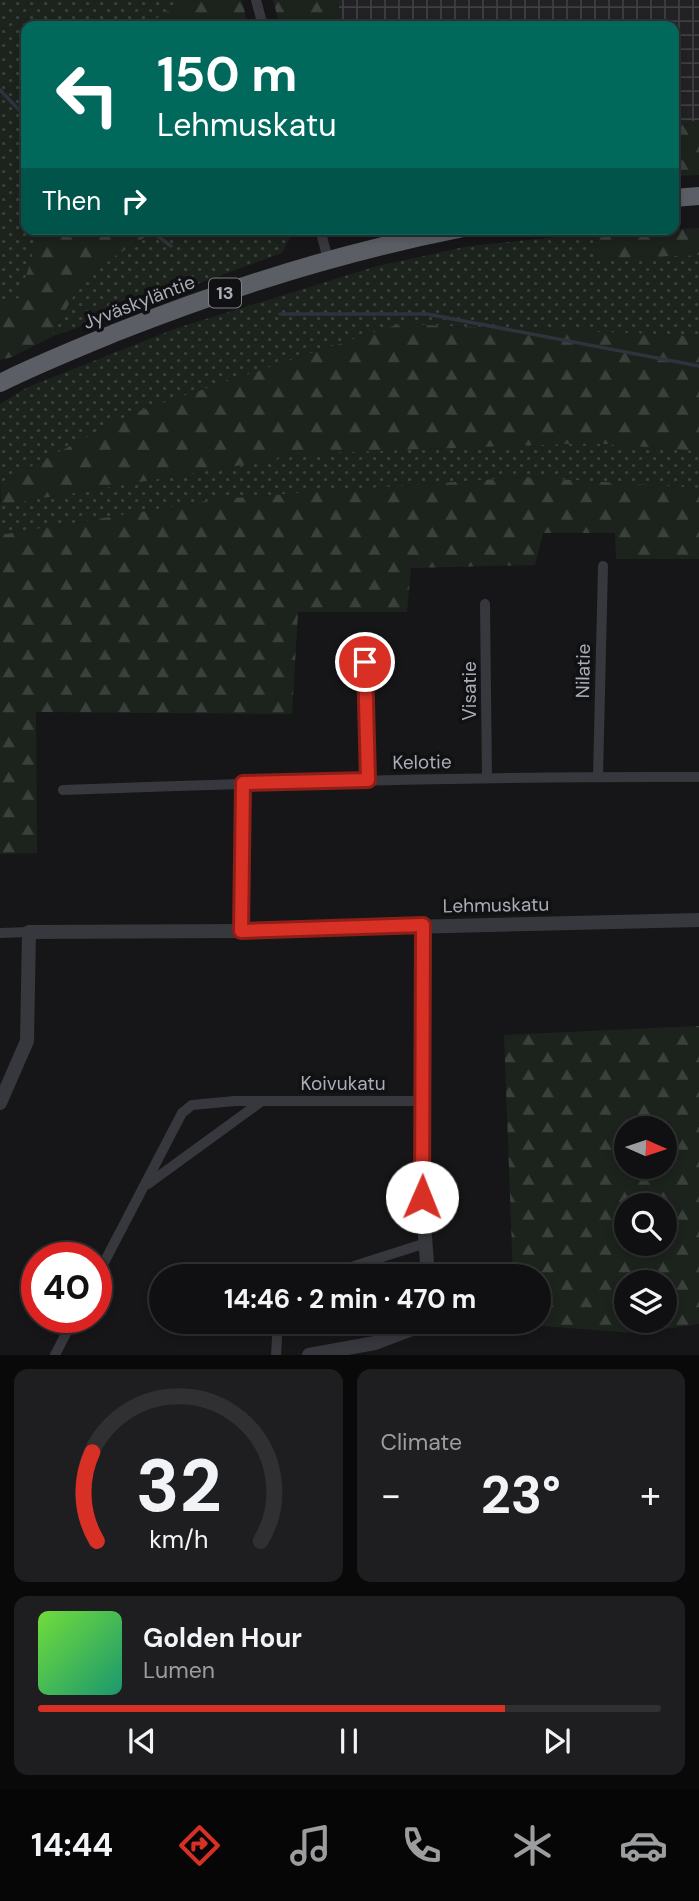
<!DOCTYPE html>
<meta charset="utf-8">
<style>
:root{--surface:#101012;--page:#1e1e20;--text:#f1f3f6;--muted:#9c9d9f;--line:#303032;--accent:#d93025}
body{margin:0;font-family:"DM Sans",sans-serif;background:var(--page);color:var(--text);height:100vh;display:flex;flex-direction:column;font-size:26px;white-space:nowrap}
*{box-sizing:border-box;margin:0}
p{font-size:23px;color:var(--muted)}
.icon{flex:none;width:38px;height:38px;fill:none;stroke:currentColor;stroke-width:2;stroke-linecap:round;stroke-linejoin:round}
.map{position:relative;height:1355px;overflow:hidden}
.drawer{display:flex;flex-direction:column;gap:14px;padding:14px;background:#09090a;flex:1}
.drawer>*{flex:none}
.hud{position:absolute;left:21px;top:21px;width:658px;height:214px;border-radius:14px;box-shadow:0 4px 10px #0003,0 0 0 2px var(--line);background:#00695c;color:#fff;overflow:hidden}
.needle{width:46px;rotate:93deg}
.fabs{position:absolute;left:614px;top:1116px;display:grid;gap:14px}
.fabs a{display:grid;place-items:center;width:63px;height:63px;border-radius:50%;background:var(--surface);box-shadow:0 4px 10px #0003,0 0 0 2px var(--line);font-size:35px}
.speed{position:absolute;left:21px;top:1242px;display:flex;gap:14px;font-size:35px;font-weight:700;text-align:center}
.speed>*{display:grid;place-content:center;width:91px;height:91px;border-radius:50%;background:var(--surface);box-shadow:0 4px 10px #0003,0 0 0 2px var(--line);line-height:1}
.speed .limit{border:10px solid #d22;background:#fff;color:#111}
.pin{position:absolute;display:grid;place-items:center;width:60px;height:60px;color:#fff;margin:-30px;border:4px solid #fff;border-radius:50%;box-shadow:0 2px 7px #0007}
.me{position:absolute;width:77px;margin:-38px;rotate:1deg;stroke-linejoin:round;filter:drop-shadow(0 0 5px #0008)}
.turn{display:flex;align-items:center;gap:24px;height:147px;padding:0 21px;font-size:32px}
.turn .icon{width:91px;height:91px;stroke-width:2.5}
.turn b{display:block;font-size:49px;line-height:60px}
.then{display:flex;align-items:center;height:66px;padding:0 21px;background:#0003;gap:14px;font-size:26px}
.big{font-size:52px;font-weight:700;line-height:1.1}
.drawer .widget{flex:1;display:flex;flex-direction:column;justify-content:center;gap:10px;min-width:0;padding:0 24px;border-radius:14px;background:var(--page)}
.drawer .dial{align-items:center;gap:0}
.dial svg{height:182px;overflow:visible;fill:none;stroke:var(--line);stroke-width:7;stroke-linecap:round;text-anchor:middle}
.dial text{fill:var(--text);stroke:none}
.song{display:flex;align-items:center;gap:21px}
.cover{width:84px;height:84px;border-radius:10px;background:linear-gradient(135deg,hsl(100 70% 55%),hsl(160 70% 35%))}
.played{height:7px;border-radius:4px;background:linear-gradient(90deg,var(--accent) 75%,var(--line) 75%)}
.keys{display:flex;justify-content:space-around;direction:ltr}
.heat{display:flex;justify-content:space-between;align-items:center;font-size:38px;direction:ltr}
.drawer .tiles{flex:1;display:grid;gap:14px;grid-template-columns:1fr 1fr}
.widget:last-child{grid-column:span 2}
.trip{position:absolute;left:149px;top:1264px;width:402px;height:70px;border-radius:35px;background:var(--surface);box-shadow:0 4px 10px #0003,0 0 0 2px var(--line);font-weight:700;line-height:70px;text-align:center}
.dock{display:flex;height:112px;justify-content:space-around;align-items:center;background:#060607;color:var(--muted)}
.dock .icon{width:49px;height:49px}
.dock .current{color:var(--accent)}
.dock b{font-size:32px;color:var(--text)}
.map>svg:first-child{display:block}
.industrial{fill:url(#industrial-grid)}
.grass{fill:url(#grass-dots)}
.forest{fill:url(#forest-firs);fill-rule:evenodd}
.lines{fill:none;stroke-linecap:round;stroke-linejoin:round}
.stream{stroke:#2c353c;stroke-width:3.5}
.minor{stroke:#37383d;stroke-width:10}
.tertiary{stroke:#37383d;stroke-width:14}
.trunk{stroke:#5b5e65;stroke-width:18}
.route-casing{stroke:#8d1f18;stroke-width:18}
.route{stroke:#d93025;stroke-width:12}
.labels{text-anchor:middle;dominant-baseline:central;stroke-width:7;stroke-linejoin:round;paint-order:stroke}
.shield{fill:#111113;stroke:#7b7e86;stroke-width:2}
.shield-label{font-size:18px;font-weight:bold;fill:#a8adb8}
.street-label{font-size:19px;fill:#a8adb8;stroke:#111113}
</style>
<div class="map">
<svg width="699" height="1355" viewBox="0 0 699 1355">
<defs>
<pattern id="industrial-grid" width="8" height="8" patternUnits="userSpaceOnUse" patternTransform="scale(1.75)"><rect width="8" height="8" fill="#222225"/><path d="M0 4h8M4 0v8" fill="none" stroke="#3f3f43"/></pattern>
<pattern id="grass-dots" width="8" height="8" patternUnits="userSpaceOnUse" patternTransform="scale(1.75)"><rect width="8" height="8" fill="#1c231d"/><path d="M2 2h.1M6 6h.1" fill="none" stroke="#3a403c" stroke-width="1.8" stroke-linecap="round"/></pattern>
<pattern id="forest-firs" width="22" height="20" patternUnits="userSpaceOnUse" patternTransform="scale(1.75)"><rect width="22" height="20" fill="#1c231d"/><path d="M5 1l3.5 6h-7zM16 11l3.5 6h-7z" fill="#3a403c"/></pattern>
</defs>
<rect width="100%" height="100%" fill="#161618"/>
<path class="industrial" d="M337,0h362v120l-25,6v-100h-330z"/>
<path class="grass" d="M0,0h184l-38,26h-120v203h14l-20,68 -20,12z
M158,229h132l1,7 -9,17 -231,84 25,-46 36,-33z
M593,233l5,26 101,-4v81l-300,-12 -266,89 -133,70v-79l28,-17 149,-59 197,-61 95,-21z
M593,443l106,8v37l-176,-11 -304,22 -219,36v-34l1,4 314,-52z"/>
<path class="forest" d="M184,0h58l6,26h-102z
M273,0h64l7,26h-64z
M699,120v55l-25,1v-50z
M699,228v27l-101,4 -5,-26z
M40,229h118l-46,29 -36,33 -25,46 -39,20 -12,3v-51l20,-12z
M399,324l300,12v115l-106,-8 -278,10 -314,52 -1,-22 133,-70z
M523,477l176,11v71h-83l-1,-26h-72l-8,32 -124,3 -4,44h-109l-6,102 -256,-2 1,141 -37,1v-319l219,-36z
M699,1026v298l-64,9 -120,-9v-3h24v-45h-26l-9,-241zM626,1129h39v38h-39zM626,1206h39v38h-39zM626,1283h39v38h-39z"/>
<g class="lines">
<path class="stream" d="M0,90l26,27
M148,229l23,17
M280,314h147l272,52"/>
<path class="minor" d="M256,0l7,26
M320,229l8,30
M485,604l2,174
M365,662l3,118
M598,776l5,-210
M63,790c212,-8 424,-14 636,-13
M241,931l2,-148
M0,933l29,-1
M148,1184l114,-83
M323,1276l103,-33
M96,1278l86,-165 10,-8 43,-4h189
M55,1355l19,-37
M276,1355l2,-34"/>
<path class="tertiary" d="M423,925l-1,272 6,79
M0,1103l27,-62 2,-109 212,-1 458,-11
M309,1355l66,-12 48,-18 1,-4"/>
<path class="trunk" d="M674,198l25,-2
M0,383c38,-19 78,-35 117,-51 111,-44 225,-80 342,-103"/>
</g>
<g class="lines">
<g class="route-casing">
<path id="route" d="M365,662l3,118 -125,3 -2,148 182,-6 -1,272"/>
</g>
<use href="#route" class="route"/>
</g>
<g class="labels">
<rect class="shield" x="209" y="278.5" width="32" height="29" rx="5"/>
<g class="shield-label">
<text x="225" y="293">13</text>
</g>
<g class="street-label">
<text transform="translate(139 302) rotate(-21)">Jyväskyläntie</text>
<text transform="translate(583 671) rotate(-89)">Nilatie</text>
<text transform="translate(469 691) rotate(-90)">Visatie</text>
<text transform="translate(422 762) rotate(-1)">Kelotie</text>
<text transform="translate(496 905) rotate(-1)">Lehmuskatu</text>
<text x="343" y="1083">Koivukatu</text>
</g>
</g>
</svg>
<div class="fabs">
<a><svg class="needle" viewBox="-14 -14 28 28"><path d="M0-13l5 13h-10z" fill="#e53935"/><path d="M0 13l5-13h-10z" fill="#9c9d9f"/></svg></a>
<a><svg class="icon" aria-label="search" viewBox="0 0 24 24"><circle cx="10" cy="10" r="6"/><path d="M15 15l6 6"/></svg></a>
<a><svg class="icon" aria-label="layers" viewBox="0 0 24 24"><path d="M12 4l9 5-9 5-9-5zM3 14l9 5 9-5"/></svg></a>
</div>
<div class="speed"><div class="limit">40</div></div>
<div class="pin" style="left:365px;top:662px;background:#d93025"><svg class="icon" aria-label="arrive" viewBox="0 0 24 24"><path d="M6 21V4h12l-3 4 3 4H6"/></svg></div>
<svg class="me" style="left:422px;top:1197px" viewBox="-20 -20 40 40"><circle r="19" fill="#fff"/><path d="M0-13L10 11 0 6-10 11z" fill="#d93025"/></svg>
<div class="trip">14:46 · 2 min · 470 m</div>
<div class="hud">
<div class="turn"><svg class="icon" aria-label="left" viewBox="0 0 24 24"><path d="M17 20v-9H6M10 6l-5 5 5 5"/></svg><div><b>150 m</b>Lehmuskatu</div></div>
<div class="then">Then<svg class="icon" aria-label="right" viewBox="0 0 24 24"><path d="M7 20v-9h11M14 6l5 5-5 5"/></svg></div>
</div>
</div>
<section class="drawer">
<div class="tiles">
<div class="widget dial"><svg viewBox="0 0 100 80">
<path d="M14 69A42 42 0 1 1 86 69"/>
<path d="M14 69A42 42 0 0 1 12 30" stroke="#d93025"/>
<text x="50" y="56" font-size="32" font-weight="700">32</text>
<text x="50" y="72" font-size="11">km/h</text>
</svg></div>
<div class="widget"><p>Climate</p>
<div class="heat"><a>−</a><b class="big">23°</b><a>+</a></div>
</div>
<div class="widget">
<div class="song"><i class="cover"></i><div><b>Golden Hour</b><p>Lumen</p></div></div>
<div class="played"></div>
<div class="keys"><svg class="icon" aria-label="previous" viewBox="0 0 24 24"><path d="M18 5L8 12l10 7zM5 5v14"/></svg><svg class="icon" aria-label="pause" viewBox="0 0 24 24"><path d="M8 5v14M16 5v14"/></svg><svg class="icon" aria-label="next" viewBox="0 0 24 24"><path d="M6 5l10 7-10 7zM19 5v14"/></svg></div>
</div>
</div>
</section>
<nav class="dock">
<b>14:44</b>
<svg class="icon current" aria-label="directions" viewBox="0 0 24 24"><path d="M12 3l9 9-9 9-9-9zM9 14v-3h6M13 9l2 2-2 2"/></svg>
<svg class="icon" aria-label="music" viewBox="0 0 24 24"><path d="M9 18V5l10-2v13"/><circle cx="6" cy="18" r="3"/><circle cx="16" cy="16" r="3"/></svg>
<svg class="icon" aria-label="phone" viewBox="0 0 24 24"><path d="M5 4h4l2 5-3 2q2 4 5 5l2-3 5 2v4C11 20 4 13 5 4z"/></svg>
<svg class="icon" aria-label="climate" viewBox="0 0 24 24"><path d="M12 3v18M4 7l16 10M4 17L20 7"/></svg>
<svg class="icon" aria-label="car" viewBox="0 0 24 24"><path d="M5 17H2v-5l4-1 3-4h7l3 4 3 1v5h-3M9 17h6M6 11h13"/><circle cx="7" cy="17" r="2"/><circle cx="17" cy="17" r="2"/></svg>
</nav>
